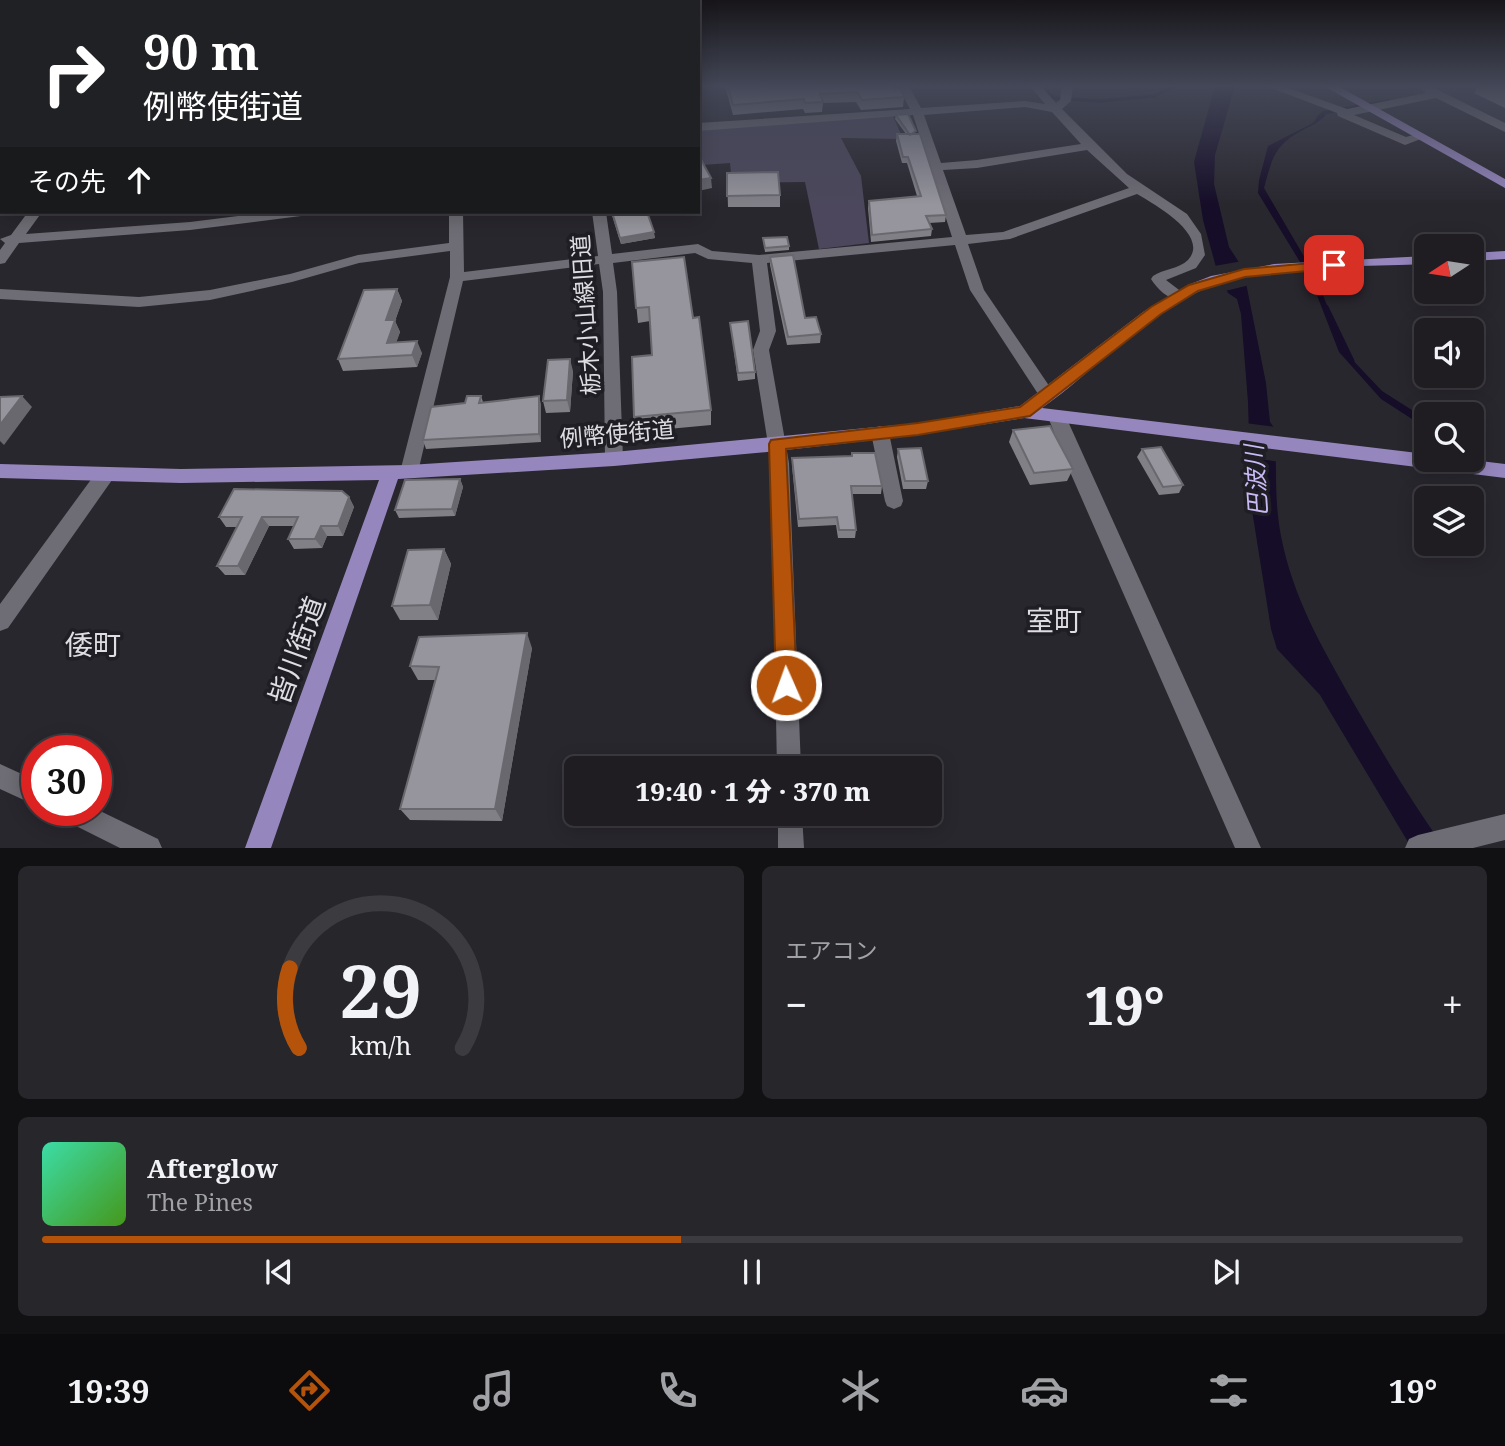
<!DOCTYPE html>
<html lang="ja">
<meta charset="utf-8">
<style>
:root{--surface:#1f1d22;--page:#27262a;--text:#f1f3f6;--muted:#a1a2a5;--line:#3c3b40;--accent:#b45309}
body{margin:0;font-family:"Noto Serif","Noto Sans JP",serif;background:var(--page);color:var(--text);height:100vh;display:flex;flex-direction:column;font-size:26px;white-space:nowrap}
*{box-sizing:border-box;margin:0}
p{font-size:23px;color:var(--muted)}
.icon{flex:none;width:38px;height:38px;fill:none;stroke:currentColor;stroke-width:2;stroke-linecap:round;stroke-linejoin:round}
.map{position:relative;height:848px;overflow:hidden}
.panel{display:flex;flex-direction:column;gap:18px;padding:18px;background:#111013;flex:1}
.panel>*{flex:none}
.hud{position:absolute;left:0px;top:0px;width:700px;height:214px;box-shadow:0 4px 18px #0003,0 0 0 2px var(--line);background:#202124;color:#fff;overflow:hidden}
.needle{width:46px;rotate:258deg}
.controls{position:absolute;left:1414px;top:234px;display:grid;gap:14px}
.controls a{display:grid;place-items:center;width:70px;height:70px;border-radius:10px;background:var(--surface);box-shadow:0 4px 18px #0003,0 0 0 2px var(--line);font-size:35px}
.speed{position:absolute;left:21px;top:735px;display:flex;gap:14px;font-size:35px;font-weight:700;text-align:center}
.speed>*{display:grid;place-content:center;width:91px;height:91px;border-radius:50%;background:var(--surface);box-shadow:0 4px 18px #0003,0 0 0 2px var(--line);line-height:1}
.speed .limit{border:10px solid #d22;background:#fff;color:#111}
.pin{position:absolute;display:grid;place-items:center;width:60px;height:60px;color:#fff;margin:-30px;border-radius:14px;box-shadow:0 4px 10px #0006}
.me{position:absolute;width:77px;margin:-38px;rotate:358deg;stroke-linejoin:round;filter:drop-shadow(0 0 5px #0008)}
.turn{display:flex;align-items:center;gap:24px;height:147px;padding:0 28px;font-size:32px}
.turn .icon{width:91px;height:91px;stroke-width:2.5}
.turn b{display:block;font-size:49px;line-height:60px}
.then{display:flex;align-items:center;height:66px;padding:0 28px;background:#0003;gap:14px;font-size:26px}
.big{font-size:52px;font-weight:800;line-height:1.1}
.panel .tile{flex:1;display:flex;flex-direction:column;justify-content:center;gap:10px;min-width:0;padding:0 24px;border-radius:10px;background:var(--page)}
.panel .dial{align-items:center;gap:0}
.dial svg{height:182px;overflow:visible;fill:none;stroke:var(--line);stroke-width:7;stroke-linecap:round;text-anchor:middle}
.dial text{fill:var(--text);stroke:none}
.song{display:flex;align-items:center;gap:21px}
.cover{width:84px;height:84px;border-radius:10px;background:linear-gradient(135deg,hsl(160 70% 55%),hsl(100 70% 35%))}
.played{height:7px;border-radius:4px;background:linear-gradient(90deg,var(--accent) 45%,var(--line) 45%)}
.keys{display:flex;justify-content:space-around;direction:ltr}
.heat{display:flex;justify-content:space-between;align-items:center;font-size:38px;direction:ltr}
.panel .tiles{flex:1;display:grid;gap:18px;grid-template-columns:1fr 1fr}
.tile:last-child{grid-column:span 2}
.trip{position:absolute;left:564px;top:756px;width:378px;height:70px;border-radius:10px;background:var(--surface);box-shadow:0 4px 18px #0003,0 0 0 2px var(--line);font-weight:800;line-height:70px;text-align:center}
.tab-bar{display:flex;height:112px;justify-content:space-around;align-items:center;background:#0c0c0e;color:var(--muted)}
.tab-bar .icon{width:49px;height:49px}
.tab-bar .active{color:var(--accent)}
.tab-bar b{font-size:32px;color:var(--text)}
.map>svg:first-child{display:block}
.built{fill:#33303d}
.green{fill:#4c475c}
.water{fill:#160d28}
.pier{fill:#29272e}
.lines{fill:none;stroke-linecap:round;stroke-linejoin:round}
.stream-far1{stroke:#160d28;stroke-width:3.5}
.stream{stroke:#160d28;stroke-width:5}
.minor{fill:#6e6c74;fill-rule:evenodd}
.major{fill:#9686be;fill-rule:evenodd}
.wall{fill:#818087}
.shaded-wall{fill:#69686e}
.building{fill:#96959d;stroke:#69686e;stroke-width:2}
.route{fill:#b45309;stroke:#753606;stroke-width:2}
.labels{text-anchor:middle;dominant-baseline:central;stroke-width:7;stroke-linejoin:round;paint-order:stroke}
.street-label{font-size:23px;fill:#dedde2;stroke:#1f1e24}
.water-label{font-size:24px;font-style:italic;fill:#c9baf6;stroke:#1f1e24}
.near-neighbourhood-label{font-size:28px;fill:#dedde2;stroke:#1f1e24}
.near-street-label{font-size:28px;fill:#dedde2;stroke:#1f1e24}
</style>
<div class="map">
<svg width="1505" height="848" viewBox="0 0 1505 848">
<rect width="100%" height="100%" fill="#29272e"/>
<path class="built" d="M1430,86h75v38z"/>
<path class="green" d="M893,116l10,23 -62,-1 20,38 8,67 -50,6 -14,-67 -73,1 -2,-20 -28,2 -4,-6v-29z"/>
<path class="water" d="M1215,86h20l-20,69 -1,29 15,63 13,20 3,11 21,105 4,39 5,7c2,35 -1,72 6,107 12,62 41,111 72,166 29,50 57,98 91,145h-33l-91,-152 -43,-46 -6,-20 -20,-125 -3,-102 -7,-88 -4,-15 -9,-6 -12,-26 -13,-47 -9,-58z
M1321,113l5,2c-8,8 -14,10 -23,15 -29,15 -31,29 -39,58l52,89 29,75 37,39 44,28v9l-45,-29 -42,-47 -28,-72 -53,-87 1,-13 9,-34 45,-23z"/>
<path class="pier" d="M1243,261l7,24 -25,6 -11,-25z
M1245,423l32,4 3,35 -35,-5z"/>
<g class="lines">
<path class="stream-far1" d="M1041,88l13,10 45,3 55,-5 21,-10
M1318,118l5,-5 66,-12"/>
<path class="stream" d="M1326,307l26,54"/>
<path class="minor" d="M898,86h11l12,22 104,-7 20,3 -15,-18h11l15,17 4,-3 2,-14h11l-2,15 -9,8 65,65 60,40 14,20 4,21 -9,13 -30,12 21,16 -3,3c-14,3 -26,-9 -33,-20l2,-3c10,-7 26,-7 35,-16 23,-25 -36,-57 -51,-66l-127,45 -42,5 16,46 72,106 -8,6 -6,-2 -72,-110 -15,-45 -188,18 9,68 -7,19 20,113 12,305h-24l-6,-305 -18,-113 7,-19 -8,-68 -44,-4 -13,-6 -82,10 4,29 6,167 -3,5h-12l-3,-5 -2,-167 -4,-28 -136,17 -45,191 -2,5h-14l-2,-5 50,-195v-26l-91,12 -67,19 -82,18 -71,7 -139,-8v-10l139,8 71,-7 80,-16 68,-19 91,-12v-31h14l1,60 134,-16 -6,-44h14l6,42 86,-10 14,7 47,4 193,-18 -39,-122 -215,16v-8l212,-14zM1025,107l27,5 29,32 -104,16 -36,3 -17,-48zM1087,150l42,38 -126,44 -37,3 -23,-65 34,-2z
M1266,86h17l64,23 79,-16 -5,-4 9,-3 75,37v9l-69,-34 -82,17 52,22 14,-4 6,4 -21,8 -67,-29 -1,-3z
M0,95h2l-2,7z
M0,176h2v8h-2z
M28,212h14l-16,22 164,-12 81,-10h37l-7,4 -111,14 -171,13 -14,20 -5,1v-14l5,-7 -5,-4 11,-4z
M1057,411l6,2 3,4 195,431h-26l-168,-383 -19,-48 3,-4z
M880,426l6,2 3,5 14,68 -2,5 -7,3 -7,-3 -2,-5 -14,-68 3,-5z
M105,468l7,2 2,5 -2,5 -104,148 -8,3v-27l98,-134z
M0,764l37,17v25l-37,-17z
M96,809l62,30 4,9h-42l-58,-29 -3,-9z
M778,814h24l2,34h-26z
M1505,814v26l-32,8h-68l4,-9 9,-4z"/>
<path class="major" d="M1324,86h14l167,93v9z
M1505,251v8l-33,2v-8z
M1426,256v8c-71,4 -161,-3 -226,27 -60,26 -105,80 -158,117l384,46v6h46l33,4v14l-481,-60 -106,17 -141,16 -163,15 -216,13 -127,369h-26l134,-368 -198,3 -181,-5v-14l181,5 228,-4 205,-13 304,-29 102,-17 123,-94 45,-27 23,-9 63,-12z"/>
</g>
<path class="wall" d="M725,86h168l1,2 10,9 -1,10 -42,3 -5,-8 -33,1 -1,9 -17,1 -2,-4 -70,6z
M1478,86h27v22l-31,-15z
M896,115l20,19 30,81 -1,7 -16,1 3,6 -1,7 -60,6 -3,-34 1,-7 48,-5 -10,-33h-5l-6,-22 1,-7h9l-11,-15z
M727,173l53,22v12h-52z
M611,212h36l8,26 -34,6z
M763,238l26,8v4l-24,2z
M770,257l35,61 16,16 -1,9 -33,2 -17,-80z
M632,262l61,56 18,92v15l-75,7 -2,-15 18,-62 -2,-34 -12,2z
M397,289l5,12 -7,20 5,11 -4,10 26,11 -5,14 -74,4 -5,-12z
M730,323l25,49v7l-17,2z
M573,371l-3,41 -24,1 -3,-12z
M481,396l2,6 58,2v38l-115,7 -3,-9 42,-37z
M1013,430l60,39 -6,12 -37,4 -21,-43z
M898,449l30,32 -2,8h-23l-6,-32z
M1142,449l41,36 -4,8 -20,2 -22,-38z
M852,453l30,33 -1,8h-29l4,36 -1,8h-17l-2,-13 -38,2 -6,-61v-8l60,-2z
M460,479l3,8 -8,29 -56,2 -4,-8z
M349,497l5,10 -11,29h-16l-5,12 -28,1 -6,-10 6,-13h-25l-24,49h-20l-8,-9 20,-39h-11l-7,-10z
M444,549l7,15 -13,56h-38l-8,-14z
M532,648l-30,173 -92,-1 -10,-11 35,-129h-17l-8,-14z"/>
<path class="shaded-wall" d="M711,178l1,10 -14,3v-11z
M654,232l1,6 -34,6 -1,-6z
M397,289l5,12 -7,20 5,11 -8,23 -5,-12 -1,-23z
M417,341l5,12 -5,14 -5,-12z
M570,359l3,12 -3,41 -3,-12z
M22,396l10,11 -28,38 -4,-4v-16z
M539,396l2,8v38l-2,-8z
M460,479l3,8 -8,29 -3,-7z
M349,497l5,10 -11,29 -5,-10z
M262,517l7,9 -24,49 -7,-9z
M321,526l6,10 -5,12 -7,-9z
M444,549l7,15 -13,56 -8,-15z
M527,633l5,15 -30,173 -7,-12z"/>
<path class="building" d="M728,86h165l1,2h6l4,9 -42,3 -5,-8 -37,2 3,8 -18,1 -1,-4 -71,6z
M908,114l8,17 -6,4 -14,-20z
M897,134h23l26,81 -20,1 6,13 -60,6 -3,-34 52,-5 -13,-39h-5z
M698,154l13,24 -13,2z
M778,172l2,23 -53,1v-23z
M612,212h35l7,20 -34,6z
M787,237l2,9 -24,2 -2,-10z
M793,255l12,63 11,-1 5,17 -33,3 -18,-80z
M684,257l9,61 6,-1 12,93 -77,7 -2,-60 20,-2 -3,-48 -13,1 -4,-46z
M397,289l-11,31h9l-8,23 30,-2 -5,14 -74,4 26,-69z
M748,321l7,51 -17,1 -8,-50z
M570,359l-3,41 -24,1 5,-41z
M22,396l-22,29v-28z
M467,396h14l-2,7 60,-7v38l-116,6 8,-33 34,-4z
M1050,426l23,43 -39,4 -21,-43z
M1161,447l22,38 -20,2 -21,-38z
M921,448l7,33h-23l-7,-32z
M852,453h23l7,33h-31l5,44h-17l-2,-13 -38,2 -7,-61 60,-2z
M460,479l-8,30 -57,1 10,-30z
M234,489l108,2 7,6 -11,29h-17l-6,13h-27l10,-22h-36l-24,49h-21l25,-49h-23z
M444,549l-14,56 -38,1 16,-56z
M527,633l-32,176h-95l39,-142 -29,-1 9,-29z"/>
<linearGradient id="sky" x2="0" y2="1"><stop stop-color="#171519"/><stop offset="0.42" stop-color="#434757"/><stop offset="1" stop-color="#434757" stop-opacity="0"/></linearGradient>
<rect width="1505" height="205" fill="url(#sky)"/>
<path class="route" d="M1334,261l7,4 -2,3 -94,9 -47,14 -37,23 -131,102 -112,19 -132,14 11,236 -3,7 -8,3 -7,-3 -3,-7 -7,-241 2,-4 147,-17 102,-16 131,-100 38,-22 55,-16z"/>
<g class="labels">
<g class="street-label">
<text transform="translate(585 315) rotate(-94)">栃木小山線旧道</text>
<text transform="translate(617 433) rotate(-5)">例幣使街道</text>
</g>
<g class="water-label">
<text transform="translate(1255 481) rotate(-94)">巴波川</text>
</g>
<g class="near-neighbourhood-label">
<text x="1054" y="620">室町</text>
<text x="93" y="644">倭町</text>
</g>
<g class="near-street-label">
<text transform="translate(296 650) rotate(-70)">皆川街道</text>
</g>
</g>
</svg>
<div class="controls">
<a><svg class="needle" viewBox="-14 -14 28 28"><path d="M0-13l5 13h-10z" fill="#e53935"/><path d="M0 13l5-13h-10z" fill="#a1a2a5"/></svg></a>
<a><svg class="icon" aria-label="sound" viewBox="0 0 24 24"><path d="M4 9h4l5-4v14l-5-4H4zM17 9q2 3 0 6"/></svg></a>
<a><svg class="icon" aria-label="search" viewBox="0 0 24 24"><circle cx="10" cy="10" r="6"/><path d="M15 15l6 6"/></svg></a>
<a><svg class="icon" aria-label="layers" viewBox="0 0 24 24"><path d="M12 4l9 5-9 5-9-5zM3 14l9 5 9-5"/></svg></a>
</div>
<div class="speed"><div class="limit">30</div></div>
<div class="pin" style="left:1334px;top:265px;background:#d93025"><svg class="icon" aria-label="arrive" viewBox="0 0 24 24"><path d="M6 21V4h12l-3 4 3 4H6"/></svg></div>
<svg class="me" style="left:786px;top:685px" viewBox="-20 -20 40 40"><circle r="17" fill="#b45309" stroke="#fff" stroke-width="3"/><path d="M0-11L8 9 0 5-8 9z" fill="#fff"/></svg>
<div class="trip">19:40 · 1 分 · 370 m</div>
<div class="hud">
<div class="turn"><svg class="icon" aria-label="right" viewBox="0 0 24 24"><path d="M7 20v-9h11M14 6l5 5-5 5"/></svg><div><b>90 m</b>例幣使街道</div></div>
<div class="then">その先<svg class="icon" aria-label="ahead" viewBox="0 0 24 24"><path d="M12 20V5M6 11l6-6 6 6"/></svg></div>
</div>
</div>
<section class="panel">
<div class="tiles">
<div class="tile dial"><svg viewBox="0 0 100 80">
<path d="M14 69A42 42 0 1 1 86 69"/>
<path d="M14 69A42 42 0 0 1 10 34" stroke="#b45309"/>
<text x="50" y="56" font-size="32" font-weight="700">29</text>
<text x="50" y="72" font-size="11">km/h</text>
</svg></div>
<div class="tile"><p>エアコン</p>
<div class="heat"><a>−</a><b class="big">19°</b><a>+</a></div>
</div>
<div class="tile">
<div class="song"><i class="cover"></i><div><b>Afterglow</b><p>The Pines</p></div></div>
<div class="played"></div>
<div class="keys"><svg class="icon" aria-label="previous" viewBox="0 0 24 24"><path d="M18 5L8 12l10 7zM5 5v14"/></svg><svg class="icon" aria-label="pause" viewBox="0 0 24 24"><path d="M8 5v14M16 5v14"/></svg><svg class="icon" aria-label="next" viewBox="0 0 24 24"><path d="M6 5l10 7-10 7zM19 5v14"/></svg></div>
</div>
</div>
</section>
<nav class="tab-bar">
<b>19:39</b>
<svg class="icon active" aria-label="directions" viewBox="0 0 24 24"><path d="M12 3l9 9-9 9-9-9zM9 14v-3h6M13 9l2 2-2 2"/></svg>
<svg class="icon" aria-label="music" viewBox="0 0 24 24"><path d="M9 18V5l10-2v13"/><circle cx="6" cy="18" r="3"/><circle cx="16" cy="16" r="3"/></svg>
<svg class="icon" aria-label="phone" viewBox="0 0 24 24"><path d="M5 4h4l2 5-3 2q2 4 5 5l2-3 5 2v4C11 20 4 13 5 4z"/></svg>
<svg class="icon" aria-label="climate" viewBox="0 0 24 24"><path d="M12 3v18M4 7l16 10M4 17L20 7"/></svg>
<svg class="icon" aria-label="car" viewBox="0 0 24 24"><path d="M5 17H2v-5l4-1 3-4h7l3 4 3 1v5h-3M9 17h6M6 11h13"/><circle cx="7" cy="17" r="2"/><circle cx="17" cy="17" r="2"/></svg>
<svg class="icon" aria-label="filters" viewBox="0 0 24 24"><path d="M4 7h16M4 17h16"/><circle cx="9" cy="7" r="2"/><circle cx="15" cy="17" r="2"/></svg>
<b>19°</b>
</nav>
